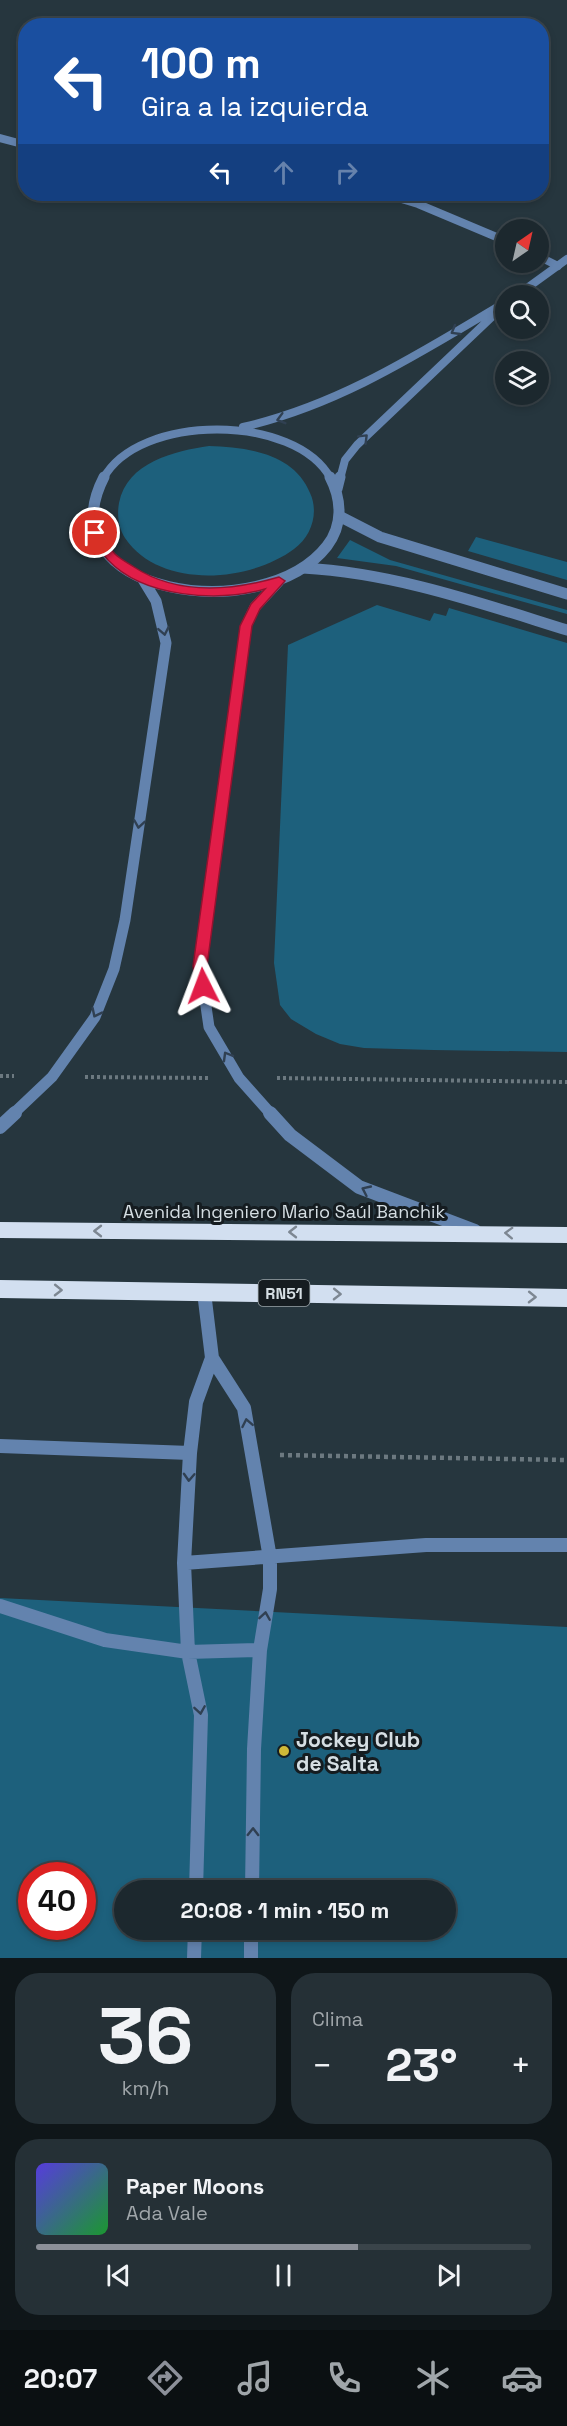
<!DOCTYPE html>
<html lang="es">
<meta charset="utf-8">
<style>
:root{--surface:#1c282e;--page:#253036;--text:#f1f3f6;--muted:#a0a6aa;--line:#3a444a;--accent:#8c9099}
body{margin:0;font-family:"Space Grotesk",sans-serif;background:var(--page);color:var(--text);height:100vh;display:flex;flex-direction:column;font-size:22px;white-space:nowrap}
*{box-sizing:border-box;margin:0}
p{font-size:20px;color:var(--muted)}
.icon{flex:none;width:33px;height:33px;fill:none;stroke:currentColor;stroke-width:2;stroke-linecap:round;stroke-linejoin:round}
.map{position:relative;height:1958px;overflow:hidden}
.panel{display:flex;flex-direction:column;gap:15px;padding:15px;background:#0f1619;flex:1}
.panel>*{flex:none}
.guide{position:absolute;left:18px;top:18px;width:531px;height:183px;border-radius:24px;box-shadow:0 3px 9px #0003,0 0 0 2px var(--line);background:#1a4fa0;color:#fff;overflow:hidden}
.needle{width:39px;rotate:34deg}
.fabs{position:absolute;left:495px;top:219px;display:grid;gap:12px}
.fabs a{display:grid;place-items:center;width:54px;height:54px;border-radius:50%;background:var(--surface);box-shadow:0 3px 9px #0003,0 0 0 2px var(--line);font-size:30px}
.speed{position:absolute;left:18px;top:1862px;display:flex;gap:12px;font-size:30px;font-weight:700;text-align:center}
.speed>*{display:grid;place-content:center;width:78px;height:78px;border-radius:50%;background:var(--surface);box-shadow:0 3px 9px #0003,0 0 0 2px var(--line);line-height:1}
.speed .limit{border:9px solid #d22;background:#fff;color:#111}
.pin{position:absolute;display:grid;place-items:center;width:51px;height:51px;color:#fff;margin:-26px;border:3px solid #fff;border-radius:50%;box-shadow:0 2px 6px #0007}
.me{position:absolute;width:66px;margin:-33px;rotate:357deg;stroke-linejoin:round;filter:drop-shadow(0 0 4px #0008)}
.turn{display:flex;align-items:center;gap:21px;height:126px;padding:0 24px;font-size:27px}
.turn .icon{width:78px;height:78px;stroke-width:2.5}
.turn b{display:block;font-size:42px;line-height:51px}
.lanes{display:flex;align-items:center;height:57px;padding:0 24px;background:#0003;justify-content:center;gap:30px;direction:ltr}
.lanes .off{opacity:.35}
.big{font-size:45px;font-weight:800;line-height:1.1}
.panel .tile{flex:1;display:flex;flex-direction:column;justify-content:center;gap:9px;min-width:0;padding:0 21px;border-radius:24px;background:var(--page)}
.panel .dial{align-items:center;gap:0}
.dial b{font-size:78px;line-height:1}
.song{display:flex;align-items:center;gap:18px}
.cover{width:72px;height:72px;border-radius:9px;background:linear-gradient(135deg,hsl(250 70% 55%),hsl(130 70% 35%))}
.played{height:6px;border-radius:3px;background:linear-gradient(90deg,var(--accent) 65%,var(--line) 65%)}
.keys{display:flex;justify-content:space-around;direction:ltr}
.heat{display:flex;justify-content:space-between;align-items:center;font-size:33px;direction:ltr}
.panel .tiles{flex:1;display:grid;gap:15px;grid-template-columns:1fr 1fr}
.tile:last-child{grid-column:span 2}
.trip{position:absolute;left:114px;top:1880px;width:342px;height:60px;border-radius:30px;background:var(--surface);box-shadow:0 3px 9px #0003,0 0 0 2px var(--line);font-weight:800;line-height:60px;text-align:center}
.dock{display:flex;height:96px;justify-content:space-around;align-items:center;background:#0b1012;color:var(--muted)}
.dock .icon{width:42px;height:42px}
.dock .current{color:var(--accent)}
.dock b{font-size:27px;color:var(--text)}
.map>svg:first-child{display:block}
.green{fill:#1d607c;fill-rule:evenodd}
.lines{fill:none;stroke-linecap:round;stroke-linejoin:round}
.path-far1{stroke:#6c7980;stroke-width:4;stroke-dasharray:3 3;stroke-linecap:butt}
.path{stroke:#6c7980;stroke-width:4.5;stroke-dasharray:4 4;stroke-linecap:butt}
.service-far1{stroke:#6383ae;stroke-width:8}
.service{stroke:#6383ae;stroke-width:11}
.minor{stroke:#6383ae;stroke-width:14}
.tertiary-far2{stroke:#6383ae;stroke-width:8}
.tertiary-far1{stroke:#6383ae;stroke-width:11}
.tertiary{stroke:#6383ae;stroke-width:14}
.trunk{fill:#d2dff0;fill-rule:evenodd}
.oneway{stroke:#304052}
.oneway2{stroke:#7d8792}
.route{fill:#e11d48;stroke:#92132f;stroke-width:1.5}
.poi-dot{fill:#ceb938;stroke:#151c20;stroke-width:2}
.labels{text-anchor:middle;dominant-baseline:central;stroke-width:6;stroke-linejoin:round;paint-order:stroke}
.shield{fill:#151c20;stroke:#9ba4a8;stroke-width:1.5}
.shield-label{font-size:16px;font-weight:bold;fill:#d5dee3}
.street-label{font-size:18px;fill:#d5dee3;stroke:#151c20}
.near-poi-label{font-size:21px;font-weight:bold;fill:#d5dee3;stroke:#151c20;text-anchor:start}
</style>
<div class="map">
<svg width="567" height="1958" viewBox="0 0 567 1958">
<rect width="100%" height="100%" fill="#26363e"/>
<path class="green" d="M209,446c37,1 85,7 101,47 9,19 2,43 -16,56 -44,33 -134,41 -169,-11 -7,-11 -8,-24 -6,-35 8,-41 56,-52 90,-57z
M476,537l91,25v18l-99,-29z
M350,540l40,20 177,50v4l-171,-48 -59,-8z
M377,605l53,16 4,-8 12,3 3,-8 118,35v409l-134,-2 -69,-2 -24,-4 -24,-10 -25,-15 -11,-14 -6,-42 14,-318z
M0,1598l567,29v331h-567zM32,1875h50v51h-50zM124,1890h322v39h-322z"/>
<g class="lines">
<path class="path-far1" d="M0,1076h14
M85,1077l124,1
M277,1078l290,4"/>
<path class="path" d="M280,1455l287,5"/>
<path class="service-far1" d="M0,138l26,7
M385,194l33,10 88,37
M538,256l20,10"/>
<path class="service" d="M341,517l39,20 187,57
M303,568c92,5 177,35 264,62"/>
<path class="minor" d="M212,1358l32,50 26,150v31l-10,61 -6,99 -2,141
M0,1446l190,7
M184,1563l242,-18h141
M0,1606l105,34 83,12 72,-2
M196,1890l5,-175 -13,-63 -4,-89 6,-110 6,-51 16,-44 -8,-66
M251,1929v29
M194,1958l1,-29"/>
<path class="tertiary-far2" d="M516,296l51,-37
M243,427c97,-22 178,-75 263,-125
M103,479c35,-66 193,-66 228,0
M340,479l5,-19 12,-15 140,-133"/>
<path class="tertiary-far1" d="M104,477c-61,118 159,151 223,69 16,-21 15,-46 3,-69
M337,489l3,-12
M13,1114l39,-37 43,-60 19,-48 11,-49 41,-277 -10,-42 -14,-23
M271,1114l-32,-36 -30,-51 -9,-62 46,-339 9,-19 24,-26"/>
<path class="tertiary" d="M270,1113l20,22 69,52 116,44
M0,1127l15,-14"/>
<path class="trunk" d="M0,1222l567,5v16l-567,-5z
M0,1280l567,9v18l-567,-9z"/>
</g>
<defs><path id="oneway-chevron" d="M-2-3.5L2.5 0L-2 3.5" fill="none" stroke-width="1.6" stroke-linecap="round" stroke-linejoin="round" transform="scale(1.5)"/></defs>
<g class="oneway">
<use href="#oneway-chevron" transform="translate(455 331) rotate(150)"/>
<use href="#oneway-chevron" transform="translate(281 419) rotate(164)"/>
<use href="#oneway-chevron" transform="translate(364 438) rotate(-45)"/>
<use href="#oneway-chevron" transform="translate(164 631) rotate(79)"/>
<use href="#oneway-chevron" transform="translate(139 824) rotate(99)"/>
<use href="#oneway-chevron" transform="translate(96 1013) rotate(116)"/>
<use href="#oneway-chevron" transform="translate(227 1056) rotate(-120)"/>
<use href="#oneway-chevron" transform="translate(366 1190) rotate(-155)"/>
<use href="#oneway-chevron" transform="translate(247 1423) rotate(-101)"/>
<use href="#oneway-chevron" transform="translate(189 1477) rotate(93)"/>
<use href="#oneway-chevron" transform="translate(265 1616) rotate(-81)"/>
<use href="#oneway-chevron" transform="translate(200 1710) rotate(81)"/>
<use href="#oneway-chevron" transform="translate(253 1832) rotate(-89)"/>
</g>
<g class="oneway2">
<use href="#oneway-chevron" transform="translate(98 1231) rotate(-180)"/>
<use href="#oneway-chevron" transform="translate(293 1232) rotate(-180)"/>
<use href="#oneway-chevron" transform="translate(509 1233) rotate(-178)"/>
<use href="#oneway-chevron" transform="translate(58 1290) rotate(1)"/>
<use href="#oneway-chevron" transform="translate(337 1294) rotate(1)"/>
<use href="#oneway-chevron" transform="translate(532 1297) rotate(1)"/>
</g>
<path class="route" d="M95,530l4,1c5,7 10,16 16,23 5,5 13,9 19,13 44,29 97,24 145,10l6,4 -25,28 -8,17 -45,340 3,20 -7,5 -7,-5 -3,-20 47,-340 11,-22 14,-15c-47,13 -121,9 -157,-29 -7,-8 -13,-18 -19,-27z"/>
<circle class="poi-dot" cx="284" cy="1751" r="6"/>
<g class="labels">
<rect class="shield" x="258.5" y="1280" width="51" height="26" rx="4.5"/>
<g class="shield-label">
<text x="284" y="1293">RN51</text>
</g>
<g class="street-label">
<text x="284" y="1211">Avenida Ingeniero Mario Saúl Banchik</text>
</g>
<g class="near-poi-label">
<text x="296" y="1739">Jockey Club<tspan x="296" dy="24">de Salta</tspan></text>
</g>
</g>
</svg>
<div class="fabs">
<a><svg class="needle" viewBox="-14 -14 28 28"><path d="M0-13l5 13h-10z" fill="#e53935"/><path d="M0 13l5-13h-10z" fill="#a0a6aa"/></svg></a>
<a><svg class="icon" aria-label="search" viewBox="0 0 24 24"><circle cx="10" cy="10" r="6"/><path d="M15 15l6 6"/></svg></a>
<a><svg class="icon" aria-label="layers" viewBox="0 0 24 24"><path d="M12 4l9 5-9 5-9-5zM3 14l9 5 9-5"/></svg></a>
</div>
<div class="speed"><div class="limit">40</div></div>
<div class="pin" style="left:95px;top:533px;background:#d93025"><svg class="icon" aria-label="arrive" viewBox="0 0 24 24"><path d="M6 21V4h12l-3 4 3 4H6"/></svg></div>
<svg class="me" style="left:203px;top:986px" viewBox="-20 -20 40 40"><path d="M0-17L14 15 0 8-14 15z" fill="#e11d48" stroke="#fff" stroke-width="4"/></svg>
<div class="trip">20:08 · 1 min · 150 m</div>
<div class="guide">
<div class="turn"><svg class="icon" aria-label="left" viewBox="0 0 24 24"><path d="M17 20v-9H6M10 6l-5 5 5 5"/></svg><div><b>100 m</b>Gira a la izquierda</div></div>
<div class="lanes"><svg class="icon" aria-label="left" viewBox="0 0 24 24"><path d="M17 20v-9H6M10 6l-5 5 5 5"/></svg><svg class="icon off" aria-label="ahead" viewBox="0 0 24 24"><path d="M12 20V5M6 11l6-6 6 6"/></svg><svg class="icon off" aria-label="right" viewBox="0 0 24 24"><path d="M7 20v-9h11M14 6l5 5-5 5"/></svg></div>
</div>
</div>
<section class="panel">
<div class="tiles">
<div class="tile dial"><b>36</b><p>km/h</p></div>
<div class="tile"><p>Clima</p>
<div class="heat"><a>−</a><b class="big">23°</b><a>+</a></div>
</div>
<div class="tile">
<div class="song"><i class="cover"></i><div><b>Paper Moons</b><p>Ada Vale</p></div></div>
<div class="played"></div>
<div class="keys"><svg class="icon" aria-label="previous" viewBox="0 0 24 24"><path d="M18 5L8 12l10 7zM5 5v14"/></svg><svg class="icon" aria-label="pause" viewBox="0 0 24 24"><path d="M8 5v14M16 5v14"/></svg><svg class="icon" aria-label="next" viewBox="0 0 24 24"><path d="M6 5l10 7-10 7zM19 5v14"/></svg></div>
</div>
</div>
</section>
<nav class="dock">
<b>20:07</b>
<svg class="icon current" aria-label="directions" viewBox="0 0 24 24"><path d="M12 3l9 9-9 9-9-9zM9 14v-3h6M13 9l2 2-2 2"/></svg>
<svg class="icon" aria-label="music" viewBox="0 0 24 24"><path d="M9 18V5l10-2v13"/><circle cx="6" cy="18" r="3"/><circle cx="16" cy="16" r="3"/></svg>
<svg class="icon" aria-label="phone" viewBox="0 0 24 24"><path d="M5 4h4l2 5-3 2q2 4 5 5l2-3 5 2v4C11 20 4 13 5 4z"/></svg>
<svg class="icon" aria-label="climate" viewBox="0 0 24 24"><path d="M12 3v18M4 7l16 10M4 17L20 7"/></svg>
<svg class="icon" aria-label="car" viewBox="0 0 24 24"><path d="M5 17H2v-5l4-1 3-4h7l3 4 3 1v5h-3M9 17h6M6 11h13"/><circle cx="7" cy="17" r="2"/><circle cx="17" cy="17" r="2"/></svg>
</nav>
